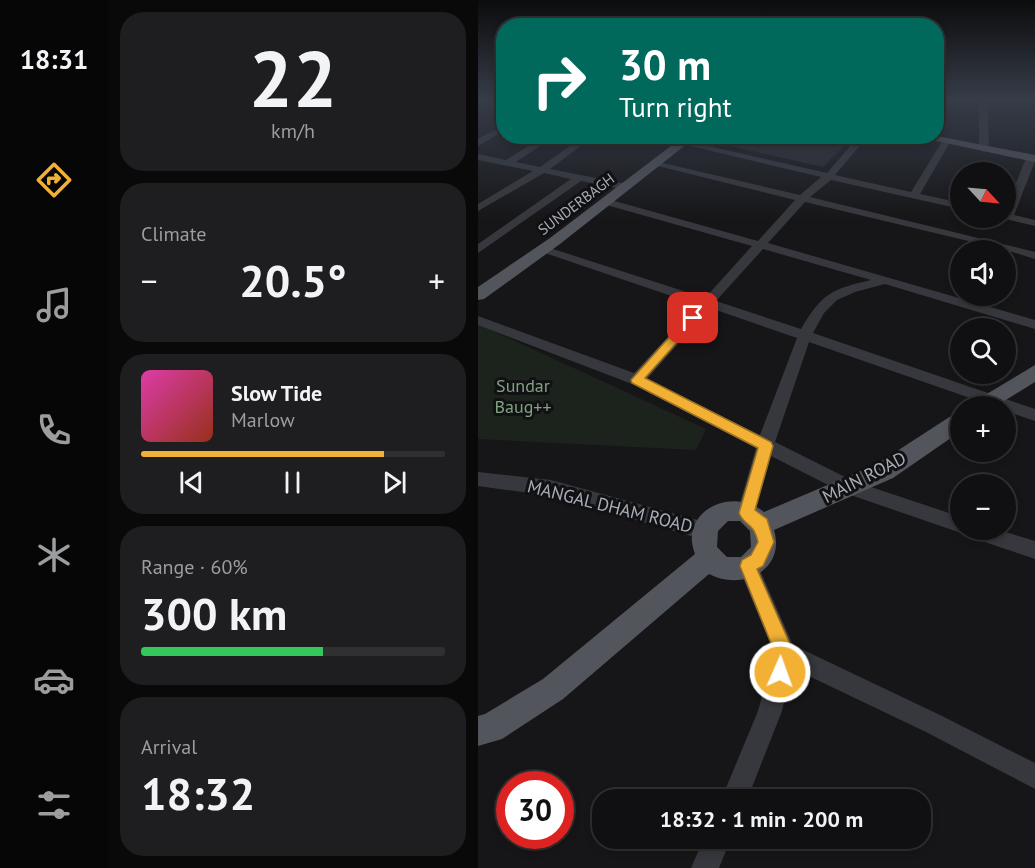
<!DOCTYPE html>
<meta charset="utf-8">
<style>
:root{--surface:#101012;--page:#1e1e20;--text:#f1f3f6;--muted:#9c9d9f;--line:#303032;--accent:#f2b134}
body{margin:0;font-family:"PT Sans",sans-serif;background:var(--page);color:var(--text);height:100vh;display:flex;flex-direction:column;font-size:22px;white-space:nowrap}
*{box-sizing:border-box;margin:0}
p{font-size:20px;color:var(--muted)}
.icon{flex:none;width:33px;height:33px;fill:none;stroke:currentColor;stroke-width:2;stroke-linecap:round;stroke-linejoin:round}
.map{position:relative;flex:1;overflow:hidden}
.sheet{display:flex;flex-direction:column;gap:12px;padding:12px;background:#09090a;width:370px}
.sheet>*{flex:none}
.top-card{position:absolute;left:18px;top:18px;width:448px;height:126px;border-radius:24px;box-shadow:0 3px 9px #0003,0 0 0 2px var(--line);background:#00695c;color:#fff;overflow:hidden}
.needle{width:39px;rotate:116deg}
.fabs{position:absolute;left:472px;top:162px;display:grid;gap:12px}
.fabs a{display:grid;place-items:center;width:66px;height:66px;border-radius:50%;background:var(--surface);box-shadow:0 3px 9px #0003,0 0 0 2px var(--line);font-size:30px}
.speed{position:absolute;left:18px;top:771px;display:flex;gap:12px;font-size:30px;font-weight:700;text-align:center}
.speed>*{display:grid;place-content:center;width:78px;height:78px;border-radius:50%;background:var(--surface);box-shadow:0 3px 9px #0003,0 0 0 2px var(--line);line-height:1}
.speed .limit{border:9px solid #d22;background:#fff;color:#111}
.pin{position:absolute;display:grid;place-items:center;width:51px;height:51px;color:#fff;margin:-26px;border-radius:12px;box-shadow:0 3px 9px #0006}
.me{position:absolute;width:66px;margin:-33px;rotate:2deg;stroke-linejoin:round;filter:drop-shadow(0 0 4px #0008)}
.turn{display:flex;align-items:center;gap:21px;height:126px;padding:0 24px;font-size:27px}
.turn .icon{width:78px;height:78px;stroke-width:2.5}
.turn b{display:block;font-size:42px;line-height:51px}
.big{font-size:45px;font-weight:800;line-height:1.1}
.sheet .tile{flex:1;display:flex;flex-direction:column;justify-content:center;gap:9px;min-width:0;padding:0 21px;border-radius:24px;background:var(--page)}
.sheet .dial{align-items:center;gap:0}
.dial b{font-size:78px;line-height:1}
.song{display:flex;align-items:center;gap:18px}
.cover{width:72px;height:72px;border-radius:9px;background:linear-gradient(135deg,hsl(320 70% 55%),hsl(10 70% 35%))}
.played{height:6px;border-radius:3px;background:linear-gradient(90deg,var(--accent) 80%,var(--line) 80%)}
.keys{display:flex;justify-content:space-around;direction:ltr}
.heat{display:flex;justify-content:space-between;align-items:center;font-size:33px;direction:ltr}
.charge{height:9px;border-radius:4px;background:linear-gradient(90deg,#34c759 60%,var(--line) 0)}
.trip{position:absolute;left:114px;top:789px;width:339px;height:60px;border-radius:24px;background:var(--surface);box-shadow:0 3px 9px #0003,0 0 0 2px var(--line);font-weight:800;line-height:60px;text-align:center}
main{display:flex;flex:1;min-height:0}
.menu{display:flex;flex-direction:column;width:108px;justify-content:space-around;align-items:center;background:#060607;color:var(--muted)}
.menu .icon{width:42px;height:42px}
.menu .current{color:var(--accent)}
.menu b{font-size:27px;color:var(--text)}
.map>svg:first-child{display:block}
.green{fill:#1c231d}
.building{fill:#29292c}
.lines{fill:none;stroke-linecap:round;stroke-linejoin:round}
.minor{fill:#37383d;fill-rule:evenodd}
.major{fill:#53555c;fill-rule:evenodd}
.route{fill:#f2b134;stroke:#9d7322;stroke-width:1.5}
.labels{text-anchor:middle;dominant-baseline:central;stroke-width:6;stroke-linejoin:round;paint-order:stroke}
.far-street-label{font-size:15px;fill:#a8adb8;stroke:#111113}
.park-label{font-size:18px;fill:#7fa381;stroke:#111113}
.street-label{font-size:18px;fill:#a8adb8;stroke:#111113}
</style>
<main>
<nav class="menu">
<b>18:31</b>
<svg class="icon current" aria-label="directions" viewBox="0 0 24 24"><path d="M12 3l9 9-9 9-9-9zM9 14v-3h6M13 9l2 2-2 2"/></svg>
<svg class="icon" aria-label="music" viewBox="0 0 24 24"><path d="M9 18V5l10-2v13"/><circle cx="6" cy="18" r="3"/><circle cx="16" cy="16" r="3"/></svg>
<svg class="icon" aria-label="phone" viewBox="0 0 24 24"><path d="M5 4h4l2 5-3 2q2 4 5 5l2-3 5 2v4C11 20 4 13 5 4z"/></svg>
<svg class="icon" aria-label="climate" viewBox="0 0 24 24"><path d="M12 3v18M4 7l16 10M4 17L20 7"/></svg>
<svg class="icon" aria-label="car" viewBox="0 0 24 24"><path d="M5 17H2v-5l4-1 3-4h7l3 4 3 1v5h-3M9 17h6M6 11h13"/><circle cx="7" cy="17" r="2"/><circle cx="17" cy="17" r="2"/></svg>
<svg class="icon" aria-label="filters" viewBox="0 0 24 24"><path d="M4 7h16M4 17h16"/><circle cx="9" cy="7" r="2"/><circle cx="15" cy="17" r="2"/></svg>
</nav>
<section class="sheet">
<div class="tile dial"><b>22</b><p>km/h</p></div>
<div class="tile"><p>Climate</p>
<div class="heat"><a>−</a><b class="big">20.5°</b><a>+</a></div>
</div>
<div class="tile">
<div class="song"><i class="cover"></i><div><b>Slow Tide</b><p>Marlow</p></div></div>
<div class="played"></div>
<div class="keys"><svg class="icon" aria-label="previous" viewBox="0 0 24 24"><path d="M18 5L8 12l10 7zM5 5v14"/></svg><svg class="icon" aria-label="pause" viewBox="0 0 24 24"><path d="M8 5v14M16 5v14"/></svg><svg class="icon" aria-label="next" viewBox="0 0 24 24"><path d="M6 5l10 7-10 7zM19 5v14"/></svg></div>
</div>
<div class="tile"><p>Range · 60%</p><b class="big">300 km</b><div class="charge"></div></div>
<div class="tile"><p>Arrival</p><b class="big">18:32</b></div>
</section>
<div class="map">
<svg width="557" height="868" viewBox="0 0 557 868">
<rect width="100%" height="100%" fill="#161618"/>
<path class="green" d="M0,324l228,105 -10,21 -218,-11z"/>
<path class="building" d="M235,136h141l-31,31 -111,-25z"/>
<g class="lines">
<path class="minor" d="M0,99h8l-8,4z
M501,99h8l2,50 -5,3 -5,-3z
M26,125v6l-26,15v-7z
M66,136h11l-39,26 24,5 44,-31h10l-44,33 77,15 5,3 -5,3 -46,-9 -103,72v-9l93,-65 -27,-6 -66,38v-7l55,-33 -55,-11v-6l28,6z
M381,136h9l-33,39 76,17 32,-52h6l1,2 -30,52 41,9v6l-130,-29 -21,17 225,55v7l-29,-9 -201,-48 -37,41 267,77v9l-150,-45 -30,8 -18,8 -13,13 -11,20 222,76v12l-29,-10v-5h-13l-184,-64 -34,100 78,39 108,36v13h38l36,11v18l-68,-23 -2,-4 -4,1 -119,-41 -71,-36 -18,63 -7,2 -7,-2 -2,-6 19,-65 -124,-64 -154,-59v-9l156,57 64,-68 -159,-54v-4h8l158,51 47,-52 -149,-42v-4h8l147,41 37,-41 -141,-35v-4l146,34 21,-18 -143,-34 4,-3 145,33zM285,249l108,31c-39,9 -49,13 -70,49l-85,-28zM232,308l87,30 -37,97 -113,-56z
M553,155l4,1v5l-21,54 21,5v6l-33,-8h4v-10l20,-50z
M0,472l73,8 154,42 7,3 3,6 -3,6 -7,3 -154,-44 -73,-10z
M270,557l7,2 38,86 149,71 93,47v26l-109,-57 -134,-64 -10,43 -35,89h-26l37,-89 16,-58 -36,-87 3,-7z
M226,838h27l-12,30h-28z"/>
<path class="major" d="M206,136h13l-137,108 -76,55 -6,1v-13l72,-49z
M435,136h24l98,19v7z
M557,365v17l-39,24h-24l3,-5z
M483,412v19l-68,47 -119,52c12,39 -31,62 -65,44l-146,125 -61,40 -24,7v-30l7,-2 58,-35 152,-125c-17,-42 37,-69 69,-42l113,-48 77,-50zM250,521h12l10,10 1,16 -10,10h-14l-10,-10 1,-16z"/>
</g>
<linearGradient id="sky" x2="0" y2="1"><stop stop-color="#0c0c0d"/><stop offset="0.45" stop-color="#363c48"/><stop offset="1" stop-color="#363c48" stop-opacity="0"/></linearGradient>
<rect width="557" height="220" fill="url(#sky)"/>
<path class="route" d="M215,314l4,1v5l-52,58 126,64 2,4 -18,64 12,9 7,23 -11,24 -6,3 37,84 -8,26 -6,3 -7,-3 -3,-7 5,-19 -35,-87 2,-6 9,-5 7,-13c-5,-21 -13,-15 -19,-29l19,-65 -126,-65 -1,-3 58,-65z"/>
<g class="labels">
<g class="far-street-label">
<text transform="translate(98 204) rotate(-37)">SUNDERBAGH</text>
</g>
<g class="park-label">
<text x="45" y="385">Sundar<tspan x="45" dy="21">Baug++</tspan></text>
</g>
<g class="street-label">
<text transform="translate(386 477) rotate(-27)">MAIN ROAD</text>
<text transform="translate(132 506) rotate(14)">MANGAL DHAM ROAD</text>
</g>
</g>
</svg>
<div class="fabs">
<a><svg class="needle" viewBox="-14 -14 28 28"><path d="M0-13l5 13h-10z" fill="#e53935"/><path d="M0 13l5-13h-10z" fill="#9c9d9f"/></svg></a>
<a><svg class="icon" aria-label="sound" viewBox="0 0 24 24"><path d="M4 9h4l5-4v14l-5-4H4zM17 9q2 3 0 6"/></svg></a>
<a><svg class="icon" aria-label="search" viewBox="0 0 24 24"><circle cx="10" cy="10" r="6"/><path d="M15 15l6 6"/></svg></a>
<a>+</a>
<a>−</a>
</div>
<div class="speed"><div class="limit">30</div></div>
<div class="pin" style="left:215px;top:318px;background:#d93025"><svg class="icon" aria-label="arrive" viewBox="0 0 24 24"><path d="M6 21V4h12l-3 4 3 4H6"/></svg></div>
<svg class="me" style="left:302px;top:672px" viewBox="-20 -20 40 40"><circle r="17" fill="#f2b134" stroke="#fff" stroke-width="3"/><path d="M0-11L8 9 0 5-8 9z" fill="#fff"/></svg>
<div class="trip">18:32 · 1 min · 200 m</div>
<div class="top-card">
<div class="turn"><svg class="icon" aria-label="right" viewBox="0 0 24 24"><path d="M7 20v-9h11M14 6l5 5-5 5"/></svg><div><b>30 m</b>Turn right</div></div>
</div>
</div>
</main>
